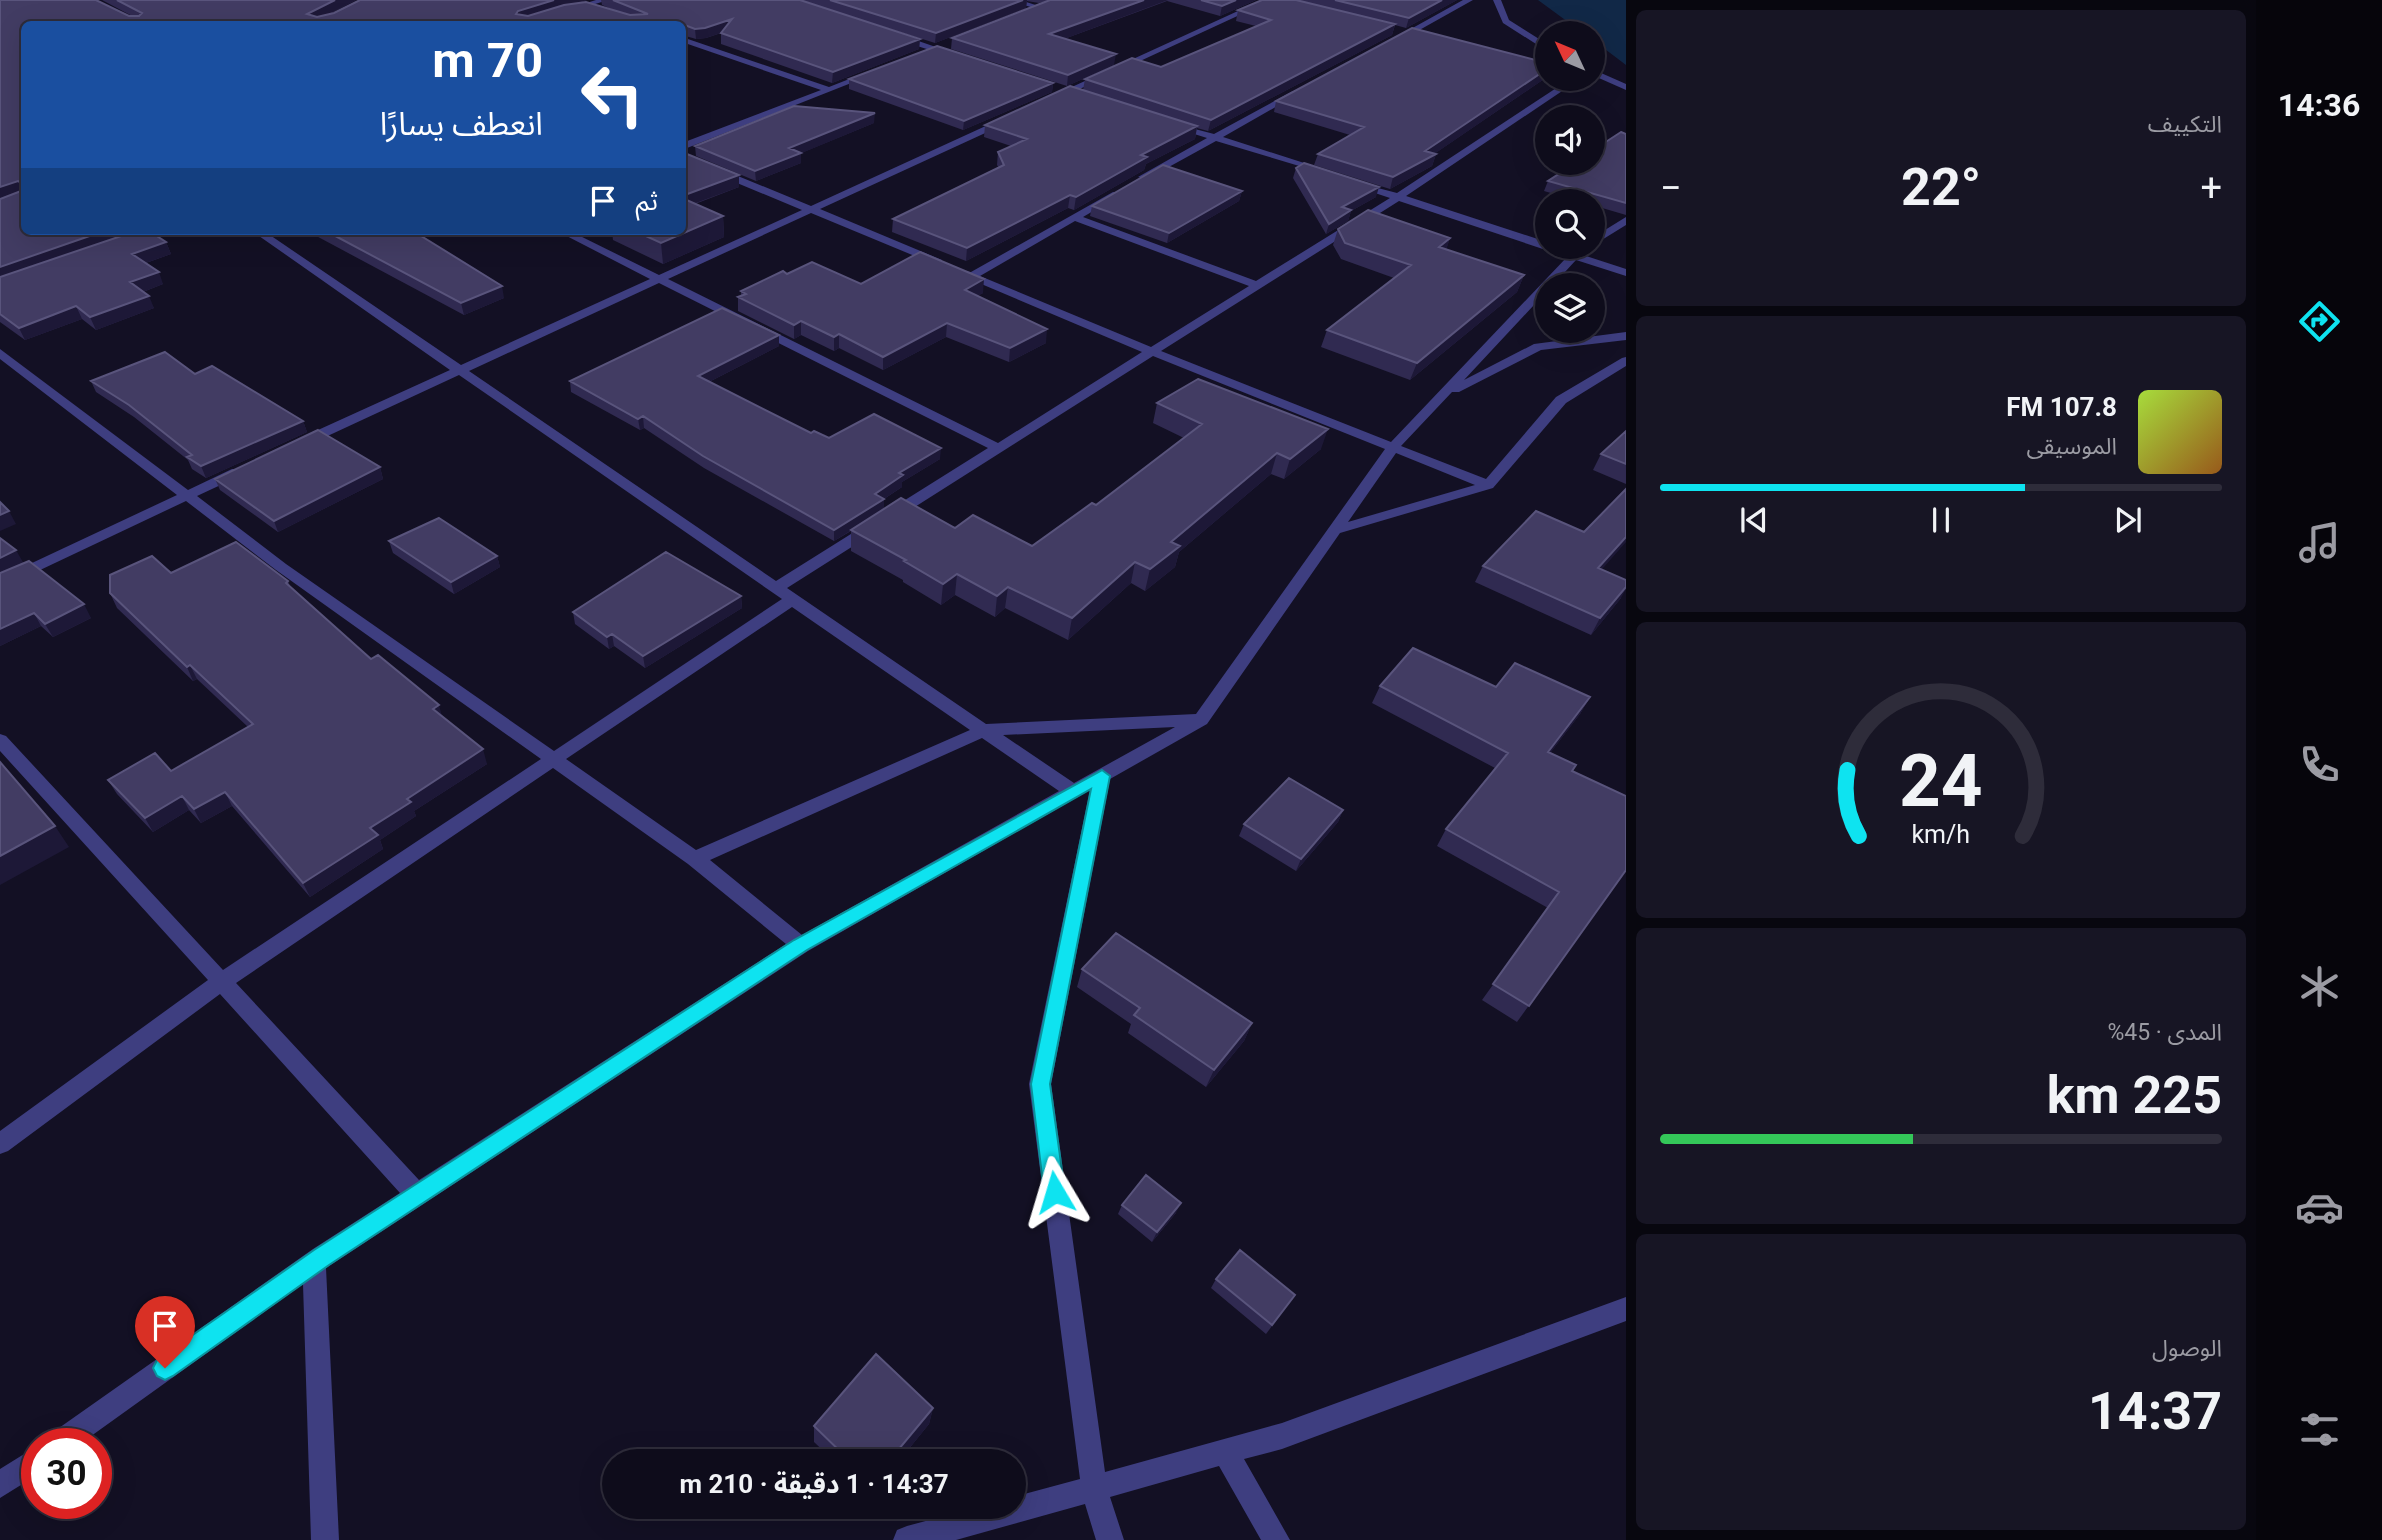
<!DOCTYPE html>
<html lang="ar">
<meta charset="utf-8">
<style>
:root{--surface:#0e0c1b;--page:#171524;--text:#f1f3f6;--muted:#9b9ba3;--line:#2e2c3a;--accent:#0ee3f0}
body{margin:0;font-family:Roboto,"Noto Sans Arabic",sans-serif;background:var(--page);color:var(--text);direction:rtl;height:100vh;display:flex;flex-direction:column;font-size:26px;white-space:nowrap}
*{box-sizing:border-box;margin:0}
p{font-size:23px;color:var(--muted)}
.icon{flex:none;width:38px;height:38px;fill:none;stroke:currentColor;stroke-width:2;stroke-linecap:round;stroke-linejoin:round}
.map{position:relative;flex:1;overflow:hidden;direction:ltr}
.panel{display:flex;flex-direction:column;gap:10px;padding:10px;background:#08070f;width:630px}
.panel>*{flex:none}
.hud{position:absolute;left:21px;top:21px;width:665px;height:214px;border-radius:10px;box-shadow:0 7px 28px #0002,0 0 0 2px var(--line);direction:rtl;background:#1a4fa0;color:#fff;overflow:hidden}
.needle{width:46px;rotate:314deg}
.buttons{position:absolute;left:1535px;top:21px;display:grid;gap:14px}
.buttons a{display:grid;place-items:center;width:70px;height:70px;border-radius:50%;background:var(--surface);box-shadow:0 7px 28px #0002,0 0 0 2px var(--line);font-size:35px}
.speed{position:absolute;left:21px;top:1428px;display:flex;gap:14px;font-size:35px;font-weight:700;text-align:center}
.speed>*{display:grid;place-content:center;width:91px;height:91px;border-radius:50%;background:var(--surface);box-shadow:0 7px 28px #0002,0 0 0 2px var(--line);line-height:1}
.speed .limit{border:10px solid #d22;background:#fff;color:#111}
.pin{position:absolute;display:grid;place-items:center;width:60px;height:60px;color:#fff;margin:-72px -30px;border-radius:50% 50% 50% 0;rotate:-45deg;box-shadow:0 0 7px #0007}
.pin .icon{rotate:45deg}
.me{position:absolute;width:77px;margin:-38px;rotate:353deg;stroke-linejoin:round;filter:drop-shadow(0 0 5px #0008)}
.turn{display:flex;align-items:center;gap:24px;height:147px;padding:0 28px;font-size:32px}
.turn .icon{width:91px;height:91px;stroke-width:2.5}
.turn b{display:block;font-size:49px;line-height:60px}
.then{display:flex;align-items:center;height:66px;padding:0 28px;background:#0003;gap:14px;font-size:26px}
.big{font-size:52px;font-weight:700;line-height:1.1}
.panel .card{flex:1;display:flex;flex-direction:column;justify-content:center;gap:10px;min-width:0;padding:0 24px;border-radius:10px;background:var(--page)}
.panel .dial{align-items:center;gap:0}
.dial svg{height:182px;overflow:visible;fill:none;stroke:var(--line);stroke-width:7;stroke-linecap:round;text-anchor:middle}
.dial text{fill:var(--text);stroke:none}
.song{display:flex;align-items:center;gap:21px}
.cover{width:84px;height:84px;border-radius:10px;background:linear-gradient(135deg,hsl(80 70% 55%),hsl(30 70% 35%))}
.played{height:7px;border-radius:4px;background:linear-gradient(90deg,var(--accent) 65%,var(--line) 65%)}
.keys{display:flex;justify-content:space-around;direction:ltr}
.heat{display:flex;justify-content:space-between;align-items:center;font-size:38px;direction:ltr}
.charge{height:10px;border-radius:5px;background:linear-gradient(90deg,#34c759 45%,var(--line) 0)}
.trip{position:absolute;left:602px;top:1449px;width:424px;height:70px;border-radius:35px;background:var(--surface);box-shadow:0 7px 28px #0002,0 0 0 2px var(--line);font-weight:700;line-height:70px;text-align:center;direction:rtl}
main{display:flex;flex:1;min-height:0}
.dock{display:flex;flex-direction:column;width:126px;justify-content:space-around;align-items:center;background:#06050b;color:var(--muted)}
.dock .icon{width:49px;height:49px}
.dock .selected{color:var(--accent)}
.dock b{font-size:32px;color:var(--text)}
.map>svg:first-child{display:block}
.water{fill:#112847}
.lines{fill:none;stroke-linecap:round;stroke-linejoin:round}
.street{fill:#3e3e80;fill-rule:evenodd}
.wall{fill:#302a51}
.shaded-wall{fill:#1d1837}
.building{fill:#423c63;stroke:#59547c;stroke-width:2}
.route{fill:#0ee3f0;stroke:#09949c;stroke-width:2}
</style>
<main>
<nav class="dock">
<b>14:36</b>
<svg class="icon selected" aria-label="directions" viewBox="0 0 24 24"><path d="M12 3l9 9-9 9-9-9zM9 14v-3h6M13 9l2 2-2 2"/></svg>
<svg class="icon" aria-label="music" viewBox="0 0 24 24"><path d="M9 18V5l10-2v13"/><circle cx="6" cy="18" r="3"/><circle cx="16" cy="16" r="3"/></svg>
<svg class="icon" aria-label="phone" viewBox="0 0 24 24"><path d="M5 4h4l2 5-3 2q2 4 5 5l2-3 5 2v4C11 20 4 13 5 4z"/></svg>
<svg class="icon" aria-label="climate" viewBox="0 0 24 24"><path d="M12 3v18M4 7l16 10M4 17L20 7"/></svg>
<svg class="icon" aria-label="car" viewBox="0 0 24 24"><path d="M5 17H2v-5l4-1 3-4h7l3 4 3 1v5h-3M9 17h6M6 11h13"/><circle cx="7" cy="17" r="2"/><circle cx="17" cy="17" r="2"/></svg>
<svg class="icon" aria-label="filters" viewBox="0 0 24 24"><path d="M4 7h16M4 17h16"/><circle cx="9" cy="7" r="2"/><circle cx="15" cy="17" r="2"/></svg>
</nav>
<section class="panel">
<div class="card"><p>التكييف</p>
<div class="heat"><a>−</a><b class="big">22°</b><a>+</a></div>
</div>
<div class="card">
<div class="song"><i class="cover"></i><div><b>107.8 FM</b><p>الموسيقى</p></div></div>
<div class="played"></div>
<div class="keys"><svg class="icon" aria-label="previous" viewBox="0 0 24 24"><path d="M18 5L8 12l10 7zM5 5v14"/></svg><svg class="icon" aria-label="pause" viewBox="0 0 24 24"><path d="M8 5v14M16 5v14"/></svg><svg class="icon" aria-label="next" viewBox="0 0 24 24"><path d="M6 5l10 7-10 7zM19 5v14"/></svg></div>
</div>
<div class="card dial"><svg viewBox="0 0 100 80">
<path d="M14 69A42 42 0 1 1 86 69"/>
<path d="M14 69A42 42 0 0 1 9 40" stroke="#0ee3f0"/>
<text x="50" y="56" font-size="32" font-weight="700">24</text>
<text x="50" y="72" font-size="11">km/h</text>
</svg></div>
<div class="card"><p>المدى · 45%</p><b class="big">225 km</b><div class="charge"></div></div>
<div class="card"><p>الوصول</p><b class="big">14:37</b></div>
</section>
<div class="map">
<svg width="1626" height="1540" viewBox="0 0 1626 1540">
<rect width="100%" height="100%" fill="#131024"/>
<path class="water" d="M1538,0h88v65l-33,-25 -1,-7h-9z"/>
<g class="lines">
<path class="street" d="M596,0h12l-77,24h-11z
M1007,0h13l25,8 -4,2z
M1262,0h10l-214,99 -8,-2z
M1463,0h10l-75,42 -7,-2z
M1493,0h8l8,20 38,24v7l-44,-28z
M895,35h6l58,20 -7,2 -57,-18z
M682,37l147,50 38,-15 7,2 -192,76v-7l139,-53 -139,-48z
M1592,69l34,15v6l-34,-15z
M1570,79h10l-174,117 141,46v5h12l14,4 7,-4h12l-9,8 43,14v7l-50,-16 -23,25h-6v6l-83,89 70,-36 92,-12v8l-85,10 -82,42h-7l-51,54 85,33 70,-82 66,-39 4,-1v9l-60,37 -73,85 -153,45 -133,191 -97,55 -59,305 54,388 177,-49 344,-126v24l-344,128 -38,10 46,81h-29l-42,-74 -109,31 14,43h-28l-11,-36 -129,36h-63l4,-10 10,-4 71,-19h35v-10l67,-18 -51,-395 61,-294 -282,161 -482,317 13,272h-28l-8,-256 -223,160h-35l4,-9 264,-186 87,-56 -180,-199 -212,157 -8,3v-23l208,-151 -208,-229v-17l6,2 217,234 318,-211 -265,-189 -90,-69 -186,88v-11l177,-83 -177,-136v-10l188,141 44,-21h10v6l-45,21 89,68 268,187 228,-152 -323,-224 -153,71h-10v-6l154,-70 -198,-139h12l197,134 189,-86 -93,-48h13l89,44 143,-65 -120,-50v-7l129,53 190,-87h6v4l-187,86 122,51v4h-8l-123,-51 -143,66 330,164 144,-91 -182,-77v-4l11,1 142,-80 4,1v4l-34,20 173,64 134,-83 -39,-13v-4l46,12zM1399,201l168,56 -176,185 -230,-91zM1075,221l174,65 -98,61 -171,-71zM659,283l329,165 -212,133 -307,-210zM1153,356l232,93 -189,265 -210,10 -199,-136zM1396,453l79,32 -127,37zM792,607l178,123 -274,120 -130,-91zM1175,727l-101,56 -71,-48zM982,738l77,53 -257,144 -92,-75zM553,768l135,96 98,80 -367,236 -183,-197z
M1293,91l7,2 -77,44 103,33v4l-110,-33 -69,38 -9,-2 69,-39 -35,-11v-4l42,11z
M1626,217v8l-34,21v-8z
M151,231h16l-35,12 -5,-3z
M37,1446v29l-37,23v-29z"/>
</g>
<path class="wall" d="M0,0l132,16 -30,-16h254l-27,14 258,-14 -8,3 37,8 -14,-6 -1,-5h655l-36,16 -53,-15 -103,38 50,26 -47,21 -116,-37 1,-11 95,-37 -8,2 -12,-2 -1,7 -91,35 -73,-23 58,19 -1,10 -87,34 -111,-39v-11l-15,5 -10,1 -14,-4v-11h-658v207l142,11 5,12 -25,9 17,21 -20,8 11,16 -58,22 -14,-11 -57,21 -25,-18z
M1262,0h195l-51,28 -11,-3 -3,10 -184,96 -11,-3 -2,11 -49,25 -2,6 -70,40 -6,-2 -102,53 -74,-29 1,-13 106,-51 -2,-3 1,-13 13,-6 -27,-9 1,-12 98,-35 2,-11 76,-12 95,-41 -20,-5 2,-11z
M1547,63v14l-113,77h2l-4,12 -42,23 -76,-24 4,-11 32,-19 -76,-23 2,-11z
M849,79l204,4 -1,9 -89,38 -114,-41z
M874,123l-73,30v10l-45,18 -60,-25 -1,-10z
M1626,134v81l-34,-10v-4h-14l-34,-10 4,-10z
M682,152l57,23v12l-44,17 28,12 1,21 -61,27 -50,-24 -1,-9h70z
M1296,168l80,29 -25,14 -3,10 -22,13 -33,-56z
M1242,191l-3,10 -72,42 -77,-27 2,-10z
M1338,229l112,9 -4,11 78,26 -7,17 -107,88 -89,-33 6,-17 67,-52 -53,-19 -8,-14z
M307,231h106l91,67 -40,17z
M787,274l74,10 122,9 -6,3 69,47 -37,19 -63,-25 -63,33 -44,-22 -5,3 -33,-16 -7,4 -56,-28v-14l3,-1v-5z
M779,335v11l-70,36 102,51 18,5 111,21 -38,23v5l-18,12v10l148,37 64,-41 88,-67 -31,-15 4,-20 164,46 -37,30 -13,-5 -92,78 -4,15 -30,24 -14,-8 -63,57 -63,-32 -10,9 -40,-22 -14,10 -38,-23v-2l-52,-29v-20l-17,10 -130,-73 -60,-40 -4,2 -69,-38 -1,-11z
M195,374l108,47 4,11 -101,46 -14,-9 -4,-9 -54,-43 -38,-25 -5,-11z
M1626,431v53l-33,-14 8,-16z
M380,467l3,12 -105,53 -58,-42 -5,-11z
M1584,532l18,38 19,28 -30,37 -116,-53 8,-16z
M0,538l23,25 68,55 -38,19 -12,-11 -41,20z
M389,541l108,15 3,11 -46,27 -61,-41z
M171,573l117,8 2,5 81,73 72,58 44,47 -73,47 2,5 -36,24 3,9 -73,48 -78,-91 -31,17 -12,-13 -36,22 -36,-38 -9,-14 63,-9 77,-44 -51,-48 -4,2 -76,-73 -7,-15z
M741,596l1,12 -97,60 -31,-22 -5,3 -34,-25 -2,-12z
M1380,686l116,1 94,10 -10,17 -30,39 22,18 54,99 -109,152 -35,-22 66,-92 -111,-62 9,-17 49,-61 -123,-65z
M1343,810l-5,12 -42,49 -57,-35 5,-12z
M1082,969l170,54 -8,18 -38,46 -78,-54 3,-9 -54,-37z
M1122,1205l54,8 -24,29 -34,-28z
M1216,1279l79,16 -29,39 -55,-46z
M933,1408l-4,16 -30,37h-65l-20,-19v-16z"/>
<path class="shaded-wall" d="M335,0h21l-47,24 -2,-10z
M554,0h33l-68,21 -3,-7 2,-3z
M1023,0h4l-1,8 -91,35 1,-10z
M1144,0h24l-120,45 1,-11z
M1236,0h20l-36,16 2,-10z
M1442,0h15l-51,28 3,-10z
M732,19l1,10 -27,9 -10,1 -1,-10z
M1395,24l-3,11 -184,96 3,-11z
M920,39l-1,10 -87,34 1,-11z
M1116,54l-2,11 -47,21 1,-11z
M1547,69v8l-120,82 9,-5 -4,12 -42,23 3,-12 32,-26z
M1053,83l-1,9 -89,38 1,-9z
M875,113l-1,10 -77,32 4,-2v10l-45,18 -1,-10 34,-23z
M1197,126l-2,13 -49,25 -2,6 -70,40 2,-13 65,-42z
M739,175v12l-57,21v-12z
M18,181l5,12 -23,7v-13z
M1379,187l-3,10 -25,14 -3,10 -22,13 3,-10 13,-17z
M1242,191l-3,10 -72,42 2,-10z
M1070,195l-2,13 -102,53 1,-13z
M723,216l1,21 -61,27 -2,-21z
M104,231h33l-137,50v-14z
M1450,238l-5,16 -6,-7z
M166,242l5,12 -34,12 -5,-12z
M159,272l4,12 -28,11 -5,-13z
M1524,275l-7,17 -107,88 7,-17z
M984,279l-1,14 -19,10 1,-13z
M502,286l2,12 -40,17 -3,-12z
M149,296l5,12 -58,22 -6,-13z
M76,306l6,13 -57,21 -6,-12z
M801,321v14l-7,4v-14z
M947,323l-1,14 -63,33v-13z
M1047,329l-1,14 -37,19 1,-14z
M839,334v14l-5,3v-14z
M779,335v11l-80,41 -1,-11z
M643,416l1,12 -4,2 -2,-11z
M303,421l4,11 -101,46 -5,-12z
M1328,429l-7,20 -37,30 6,-20z
M941,448l-1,11 -38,23v5l-23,15 5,-3v11l-50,31v-11l41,-36 24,-21z
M1277,453l-6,21 -92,78 -4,15 -30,24 5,-22 21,-27z
M380,467l3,12 -105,53 -4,-11z
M9,511l7,13 -16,7v-16z
M1626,537v5l-37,42 9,-16z
M16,550l8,14 -24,11v-17z
M497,556l3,11 -46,27 -3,-12z
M1135,562l-4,21 -63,57 4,-22z
M957,574l-2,21 -14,10 2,-21z
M1008,587l-3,21 -10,9 2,-21z
M1626,587v2l-5,9 -30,37 9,-17z
M741,596l1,12 -97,60 -2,-12z
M84,604l7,14 -38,19 -8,-13z
M34,613l7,13 -41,20v-17z
M612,634l2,12 -5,3 -2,-12z
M190,665l7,14 -4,2 -6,-14z
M1590,697l-10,17 -42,55 10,-17z
M439,705l4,15 -10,-11z
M483,749l4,15 -73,47 2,5 -36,24 3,9 -73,48 -7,-14 104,-84z
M225,792l7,14 -31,17 -7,-14z
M182,796l7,14 -36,22 -8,-14z
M1343,810l-5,12 -42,49 5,-12z
M55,826l14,21 -69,38v-29z
M1252,1023l-8,18 -38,46 8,-17z
M1181,1203l-5,10 -24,29 5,-10z
M933,1408l-4,16 -30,37h-10z"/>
<path class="building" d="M0,0h96l33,16h10l3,-3 -25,-13h218l-28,14 10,3 17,-4 26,-13h194l-36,11 -2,3 12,2 36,-11 22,-3 44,13 18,-1 -35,-14h187l120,39 -87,33 -112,-39 11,-14 -27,9 -10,1 -13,-5h-658v207h80l-104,36v-68l21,-8v-8l-3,-2 -18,6z
M830,0h193l-87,33z
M1050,0h94l-95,34 67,20 -48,21 -116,-37z
M1201,0h35l-14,6z
M1262,0h34l99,24 -184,96 -126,-41 47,-21 29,9 110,-47 -33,-10z
M1335,0h107l-33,18z
M1412,28l135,35v6l-122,82 11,3 -43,23 -75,-23 46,-27 -88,-26z
M937,46l116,37 -89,38 -115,-42z
M1070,86l127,40 -56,29 6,2 -71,40 -6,-2 -103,53 -74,-29 111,-54 -6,-13 29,-13 -42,-14z
M794,106l81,7 -86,35 12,5 -46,18 -60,-25z
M1621,132l5,2v69l-78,-22 28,-18h16v-12z
M682,152l57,23 -57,21z
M1304,163l75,24 -37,20 9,3 -22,14 -33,-56z
M1163,165l79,26 -73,42 -77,-27z
M682,198l41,18 -62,27 -26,-12h47z
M1368,210l82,28 -11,9 85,28 -107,88 -90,-33 84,-65 -66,-22 -7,-14z
M136,231h13l17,11 -34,12 27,18 -29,10 19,14 -59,21 -14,-11 -57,22 -19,-14v-37z
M326,231h87l89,55 -41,17z
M920,252l64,27 -19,11 82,39 -37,19 -63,-25 -64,34 -44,-23 -5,3 -33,-16 -7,4 -56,-28 8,-3 -5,-3 42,-20 4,3 25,-12 49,22z
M722,308l57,27 -81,41 113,57 3,-2 15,7 45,-24 67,34 -42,25 4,2 -28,19 9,5 -50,31 -131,-74 -60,-40 -5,3 -68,-38z
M165,352l30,22 17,-8 91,55 -102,45 -14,-9 5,-2 -63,-50 -38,-24z
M1198,379l130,50 -38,30 -13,-6 -106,89 9,4 -30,23 -15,-7 -63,56 -64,-31 -11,9 -40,-22 -14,10 -39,-23 2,-1 -55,-30 50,-32 54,30 18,-13 59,31 60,-43 4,2 106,-81 -45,-21z
M318,430l62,37 -106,54 -59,-42z
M1626,431v33l-25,-10z
M1626,489v48l-28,31 28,12v7l-26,31 -117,-52 53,-55 48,21z
M0,502l9,9 -9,4z
M439,518l58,38 -46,26 -62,-41z
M0,538l16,12 -16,8z
M236,542l52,39 -2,2 85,76 7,-4 61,50 -6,4 50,40 -76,50 4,3 -41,26 8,7 -75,48 -78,-91 -31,17 -12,-13 -37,22 -37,-38 47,-27 16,18 82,-47 -63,-59 -3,2 -77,-74v-18l42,-19 19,17z
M666,552l75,44 -98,60 -31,-22 -5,3 -34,-25z
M29,561l55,43 -39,20 -11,-11 -34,16v-56z
M1413,648l83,39 19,-24 75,34 -42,55 28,13 -4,6 54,25v74l-97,136 -36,-22 66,-92 -113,-63 62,-76 -128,-67z
M0,762l55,64 -55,30z
M1289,778l54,32 -42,49 -57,-35z
M1116,933l136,90 -38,47 -80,-55 6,-7 -58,-39z
M1146,1175l35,28 -24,29 -35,-27z
M1240,1250l55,45 -23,30 -56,-46z
M876,1354l57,54 -44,53h-39l-36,-35z"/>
<path class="route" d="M1102,770l8,6 -60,308 15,108 -3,7 -7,3 -8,-3 -3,-7 -13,-108 60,-295 -284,161 -478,315 -156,111 -8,4 -8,-4 -4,-8 4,-8 157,-110 480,-310z"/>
</svg>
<div class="buttons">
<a><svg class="needle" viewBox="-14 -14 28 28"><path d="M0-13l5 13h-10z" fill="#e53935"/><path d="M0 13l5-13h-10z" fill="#9b9ba3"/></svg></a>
<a><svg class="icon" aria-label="sound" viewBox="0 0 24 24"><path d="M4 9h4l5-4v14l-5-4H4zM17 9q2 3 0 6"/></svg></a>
<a><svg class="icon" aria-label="search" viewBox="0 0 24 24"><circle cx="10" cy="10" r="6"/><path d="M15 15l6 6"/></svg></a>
<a><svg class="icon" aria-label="layers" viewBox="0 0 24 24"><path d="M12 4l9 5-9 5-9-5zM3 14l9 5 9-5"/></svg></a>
</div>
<div class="speed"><div class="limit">30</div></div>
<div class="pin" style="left:165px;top:1368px;background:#d93025"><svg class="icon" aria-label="arrive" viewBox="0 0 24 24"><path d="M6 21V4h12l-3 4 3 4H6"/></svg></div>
<svg class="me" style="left:1055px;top:1192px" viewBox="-20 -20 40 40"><path d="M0-17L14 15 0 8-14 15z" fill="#0ee3f0" stroke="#fff" stroke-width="4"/></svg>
<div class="trip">14:37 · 1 دقيقة · 210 m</div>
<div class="hud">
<div class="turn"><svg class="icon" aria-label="left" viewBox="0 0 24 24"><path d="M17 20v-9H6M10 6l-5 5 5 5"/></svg><div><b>70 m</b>انعطف يسارًا</div></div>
<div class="then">ثم<svg class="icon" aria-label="arrive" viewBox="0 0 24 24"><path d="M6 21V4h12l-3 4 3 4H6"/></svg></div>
</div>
</div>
</main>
